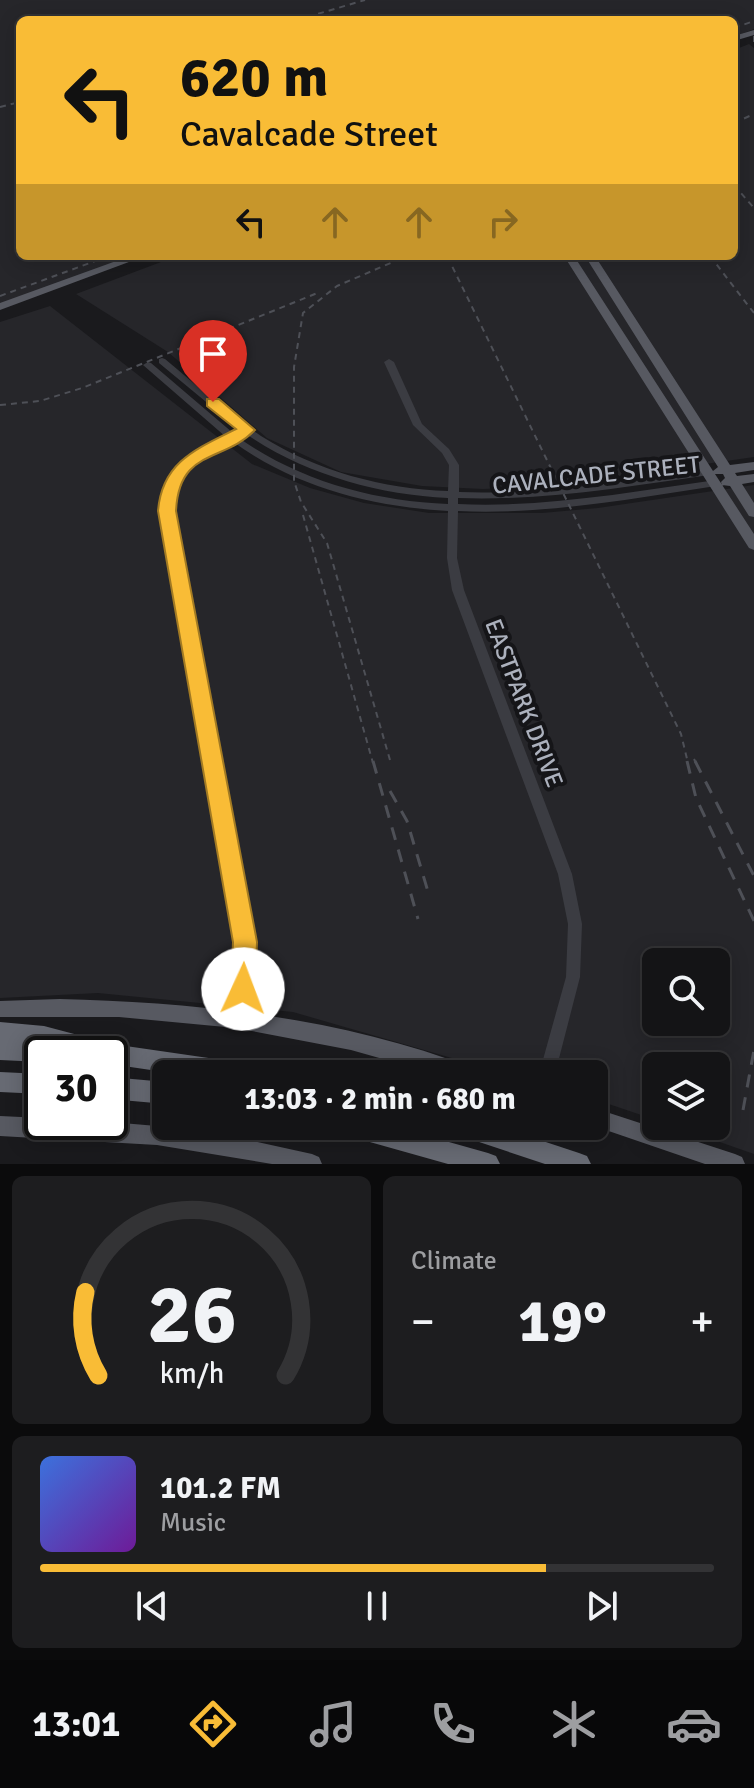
<!DOCTYPE html>
<meta charset="utf-8">
<style>
:root{--surface:#141416;--page:#1d1d1f;--text:#f1f3f6;--muted:#9d9ea1;--line:#333335;--accent:#f9bc36}
body{margin:0;font-family:Signika,sans-serif;background:var(--page);color:var(--text);height:100vh;display:flex;flex-direction:column;font-size:30px;white-space:nowrap}
*{box-sizing:border-box;margin:0}
p{font-size:26px;color:var(--muted)}
.icon{flex:none;width:44px;height:44px;fill:none;stroke:currentColor;stroke-width:2;stroke-linecap:round;stroke-linejoin:round}
.map{position:relative;height:1164px;overflow:hidden}
.sheet{display:flex;flex-direction:column;gap:12px;padding:12px;background:#0b0b0c;flex:1}
.sheet>*{flex:none}
.banner{position:absolute;left:16px;top:16px;width:722px;height:244px;border-radius:12px;box-shadow:0 4px 20px #0003,0 0 0 2px var(--line);background:#f9bc36;color:#111;overflow:hidden}
.buttons{position:absolute;left:642px;top:948px;display:grid;gap:16px}
.buttons a{display:grid;place-items:center;width:88px;height:88px;border-radius:12px;background:var(--surface);box-shadow:0 4px 20px #0003,0 0 0 2px var(--line);font-size:40px}
.speed{position:absolute;left:24px;top:1036px;display:flex;gap:16px;font-size:40px;font-weight:700;text-align:center}
.speed>*{display:grid;place-content:center;width:104px;height:104px;border-radius:50%;background:var(--surface);box-shadow:0 4px 20px #0003,0 0 0 2px var(--line);line-height:1}
.speed .limit{border:4px solid #111;border-radius:12px;background:#fff;color:#111}
.pin{position:absolute;display:grid;place-items:center;width:68px;height:68px;color:#fff;margin:-82px -34px;border-radius:50% 50% 50% 0;rotate:-45deg;box-shadow:0 0 8px #0007}
.pin .icon{rotate:45deg}
.me{position:absolute;width:88px;margin:-44px;rotate:2deg;stroke-linejoin:round;filter:drop-shadow(0 0 6px #0008)}
.turn{display:flex;align-items:center;gap:28px;height:168px;padding:0 32px;font-size:36px}
.turn .icon{width:104px;height:104px;stroke-width:2.5}
.turn b{display:block;font-size:56px;line-height:68px}
.lanes{display:flex;align-items:center;height:76px;padding:0 32px;background:#0003;justify-content:center;gap:40px;direction:ltr}
.lanes .off{opacity:.35}
.big{font-size:60px;font-weight:800;line-height:1.1}
.sheet .widget{flex:1;display:flex;flex-direction:column;justify-content:center;gap:12px;min-width:0;padding:0 28px;border-radius:12px;background:var(--page)}
.sheet .dial{align-items:center;gap:0}
.dial svg{height:208px;overflow:visible;fill:none;stroke:var(--line);stroke-width:7;stroke-linecap:round;text-anchor:middle}
.dial text{fill:var(--text);stroke:none}
.song{display:flex;align-items:center;gap:24px}
.cover{width:96px;height:96px;border-radius:12px;background:linear-gradient(135deg,hsl(220 70% 55%),hsl(280 70% 35%))}
.played{height:8px;border-radius:4px;background:linear-gradient(90deg,var(--accent) 75%,var(--line) 75%)}
.keys{display:flex;justify-content:space-around;direction:ltr}
.heat{display:flex;justify-content:space-between;align-items:center;font-size:44px;direction:ltr}
.sheet .tiles{flex:1;display:grid;gap:12px;grid-template-columns:1fr 1fr}
.widget:last-child{grid-column:span 2}
.trip{position:absolute;left:152px;top:1060px;width:456px;height:80px;border-radius:12px;background:var(--surface);box-shadow:0 4px 20px #0003,0 0 0 2px var(--line);font-weight:800;line-height:80px;text-align:center}
.dock{display:flex;height:128px;justify-content:space-around;align-items:center;background:#080809;color:var(--muted)}
.dock .icon{width:56px;height:56px}
.dock .active{color:var(--accent)}
.dock b{font-size:36px;color:var(--text)}
.map>svg:first-child{display:block}
.built{fill:#26262a;fill-rule:evenodd}
.lines{fill:none;stroke-linecap:round;stroke-linejoin:round}
.minor{fill:#3b3c42;fill-rule:evenodd}
.major{fill:#575961;fill-rule:evenodd}
.highway{fill:#676a73;fill-rule:evenodd}
.rail-far1{stroke:#4e5057;stroke-width:2;stroke-dasharray:6 5;stroke-linecap:butt}
.rail{stroke:#4e5057;stroke-width:3;stroke-dasharray:13 10;stroke-linecap:butt}
.route{fill:#f9bc36;stroke:#a27a23;stroke-width:2}
.labels{text-anchor:middle;dominant-baseline:central;stroke-width:8;stroke-linejoin:round;paint-order:stroke}
.street-label{font-size:24px;fill:#acb1bd;stroke:#151518}
</style>
<div class="map">
<svg width="754" height="1164" viewBox="0 0 754 1164">
<rect width="100%" height="100%" fill="#1a1a1d"/>
<path class="built" d="M0,0h754v29l-20,8v-17h-714v236h115l-135,50z
M749,44l5,4v409l-203,29 -68,3 -61,-3 -81,-14 -74,-34 -99,-86 -92,-58 101,-38h557v-206z
M50,306l202,158 58,24 54,15 65,10h113l56,-5 156,-23v669l-80,-28h42v-60h-60v54l-62,-21v-25h-87l-214,-62 -195,-19 -98,5v-676zM656,962h60v60h-60z"/>
<g class="lines">
<path class="minor" d="M162,358l3,1c32,26 62,55 96,77 55,35 123,53 187,55l1,-26 -7,-12 -29,-28 -29,-63 5,-3 5,3 28,62 27,25 10,16v27c84,3 167,-11 250,-23l5,3 -5,3c-83,12 -166,26 -251,23v6c86,4 173,-12 258,-24l5,3 -5,3c-85,13 -172,29 -258,25l-1,47 7,32 108,284 10,50 -2,53 -25,97h-16l27,-97 2,-53 -10,-50 -106,-284 -5,-32 1,-47c-76,-4 -154,-24 -216,-70 -37,19 -53,27 -60,70l80,431 -5,77 -2,5 -5,2 -5,-2 -2,-5 5,-77 -76,-431c7,-45 25,-55 64,-74l-83,-72 5,-3 3,1 82,70 7,-3 -81,-67v-4zM246,434c58,40 132,61 202,64v6c-74,-3 -148,-23 -209,-66z"/>
<path class="major" d="M754,30v5l-20,6v-5z
M130,256h15l-145,54v-7z
M564,256h10l139,215 5,-4 -133,-211h10l135,209 24,-3v8l-19,3 2,3 17,-2v8l-12,2 12,19v14l-5,-1 -19,-30 -8,-1 -1,-3 4,-4 -2,-4h-8l39,60v16l-5,-2z
M60,999c135,3 285,19 412,69l3,6h-39l-85,-24 -115,-22 -117,-11h-119v-16z
M594,1108l141,46 7,3 3,7h-40l-111,-38z
M0,1116l42,2v4h68l47,4 78,11 77,17 7,3 3,7h-50l-115,-19 -157,-9z"/>
<path class="highway" d="M0,1022l44,4 68,18 138,20 8,3 3,7h-83l-68,-10v-10h-68v8l-42,-2z
M0,1072l42,2v20l-42,-2z
M110,1077l56,5v22l-56,-5z
M341,1126h51l96,27 8,3 4,8h-52l-96,-27 -8,-3z
M452,1126h45l82,27 8,3 4,8h-46l-90,-30z"/>
<path class="rail-far1" d="M297,20l68,-20
M734,28l20,-7
M754,36v10
M0,107l20,-5
M734,123l20,-9
M734,185l20,23
M453,256l-1,10 229,468 7,29
M710,256l44,57
M0,296l109,-40
M0,405l40,-4 42,-13 238,-96
M303,515l70,248
M694,759l2,4
M390,760l-63,-217 -26,-41 -7,-21v-114l9,-54 34,-27 70,-30"/>
<path class="rail" d="M373,761l45,158
M687,761l9,37 58,123
M695,761l59,115
M390,791l17,30 22,74
M743,1110l11,-60"/>
</g>
<path class="route" d="M207,399h12l36,31c-32,33 -76,18 -79,81l81,431 -2,47 -3,7 -9,3 -8,-3 -4,-7 2,-47 -75,-431c4,-49 38,-62 78,-82l-29,-23z"/>
<g class="labels">
<g class="street-label">
<text transform="translate(596 475) rotate(-6)">CAVALCADE STREET</text>
<text transform="translate(524 703) rotate(69)">EASTPARK DRIVE</text>
</g>
</g>
</svg>
<div class="buttons">
<a><svg class="icon" aria-label="search" viewBox="0 0 24 24"><circle cx="10" cy="10" r="6"/><path d="M15 15l6 6"/></svg></a>
<a><svg class="icon" aria-label="layers" viewBox="0 0 24 24"><path d="M12 4l9 5-9 5-9-5zM3 14l9 5 9-5"/></svg></a>
</div>
<div class="speed"><div class="limit">30</div></div>
<div class="pin" style="left:213px;top:402px;background:#d93025"><svg class="icon" aria-label="arrive" viewBox="0 0 24 24"><path d="M6 21V4h12l-3 4 3 4H6"/></svg></div>
<svg class="me" style="left:243px;top:989px" viewBox="-20 -20 40 40"><circle r="19" fill="#fff"/><path d="M0-13L10 11 0 6-10 11z" fill="#f9bc36"/></svg>
<div class="trip">13:03 · 2 min · 680 m</div>
<div class="banner">
<div class="turn"><svg class="icon" aria-label="left" viewBox="0 0 24 24"><path d="M17 20v-9H6M10 6l-5 5 5 5"/></svg><div><b>620 m</b>Cavalcade Street</div></div>
<div class="lanes"><svg class="icon" aria-label="left" viewBox="0 0 24 24"><path d="M17 20v-9H6M10 6l-5 5 5 5"/></svg><svg class="icon off" aria-label="ahead" viewBox="0 0 24 24"><path d="M12 20V5M6 11l6-6 6 6"/></svg><svg class="icon off" aria-label="ahead" viewBox="0 0 24 24"><path d="M12 20V5M6 11l6-6 6 6"/></svg><svg class="icon off" aria-label="right" viewBox="0 0 24 24"><path d="M7 20v-9h11M14 6l5 5-5 5"/></svg></div>
</div>
</div>
<section class="sheet">
<div class="tiles">
<div class="widget dial"><svg viewBox="0 0 100 80">
<path d="M14 69A42 42 0 1 1 86 69"/>
<path d="M14 69A42 42 0 0 1 9 37" stroke="#f9bc36"/>
<text x="50" y="56" font-size="32" font-weight="700">26</text>
<text x="50" y="72" font-size="11">km/h</text>
</svg></div>
<div class="widget"><p>Climate</p>
<div class="heat"><a>−</a><b class="big">19°</b><a>+</a></div>
</div>
<div class="widget">
<div class="song"><i class="cover"></i><div><b>101.2 FM</b><p>Music</p></div></div>
<div class="played"></div>
<div class="keys"><svg class="icon" aria-label="previous" viewBox="0 0 24 24"><path d="M18 5L8 12l10 7zM5 5v14"/></svg><svg class="icon" aria-label="pause" viewBox="0 0 24 24"><path d="M8 5v14M16 5v14"/></svg><svg class="icon" aria-label="next" viewBox="0 0 24 24"><path d="M6 5l10 7-10 7zM19 5v14"/></svg></div>
</div>
</div>
</section>
<nav class="dock">
<b>13:01</b>
<svg class="icon active" aria-label="directions" viewBox="0 0 24 24"><path d="M12 3l9 9-9 9-9-9zM9 14v-3h6M13 9l2 2-2 2"/></svg>
<svg class="icon" aria-label="music" viewBox="0 0 24 24"><path d="M9 18V5l10-2v13"/><circle cx="6" cy="18" r="3"/><circle cx="16" cy="16" r="3"/></svg>
<svg class="icon" aria-label="phone" viewBox="0 0 24 24"><path d="M5 4h4l2 5-3 2q2 4 5 5l2-3 5 2v4C11 20 4 13 5 4z"/></svg>
<svg class="icon" aria-label="climate" viewBox="0 0 24 24"><path d="M12 3v18M4 7l16 10M4 17L20 7"/></svg>
<svg class="icon" aria-label="car" viewBox="0 0 24 24"><path d="M5 17H2v-5l4-1 3-4h7l3 4 3 1v5h-3M9 17h6M6 11h13"/><circle cx="7" cy="17" r="2"/><circle cx="17" cy="17" r="2"/></svg>
</nav>
